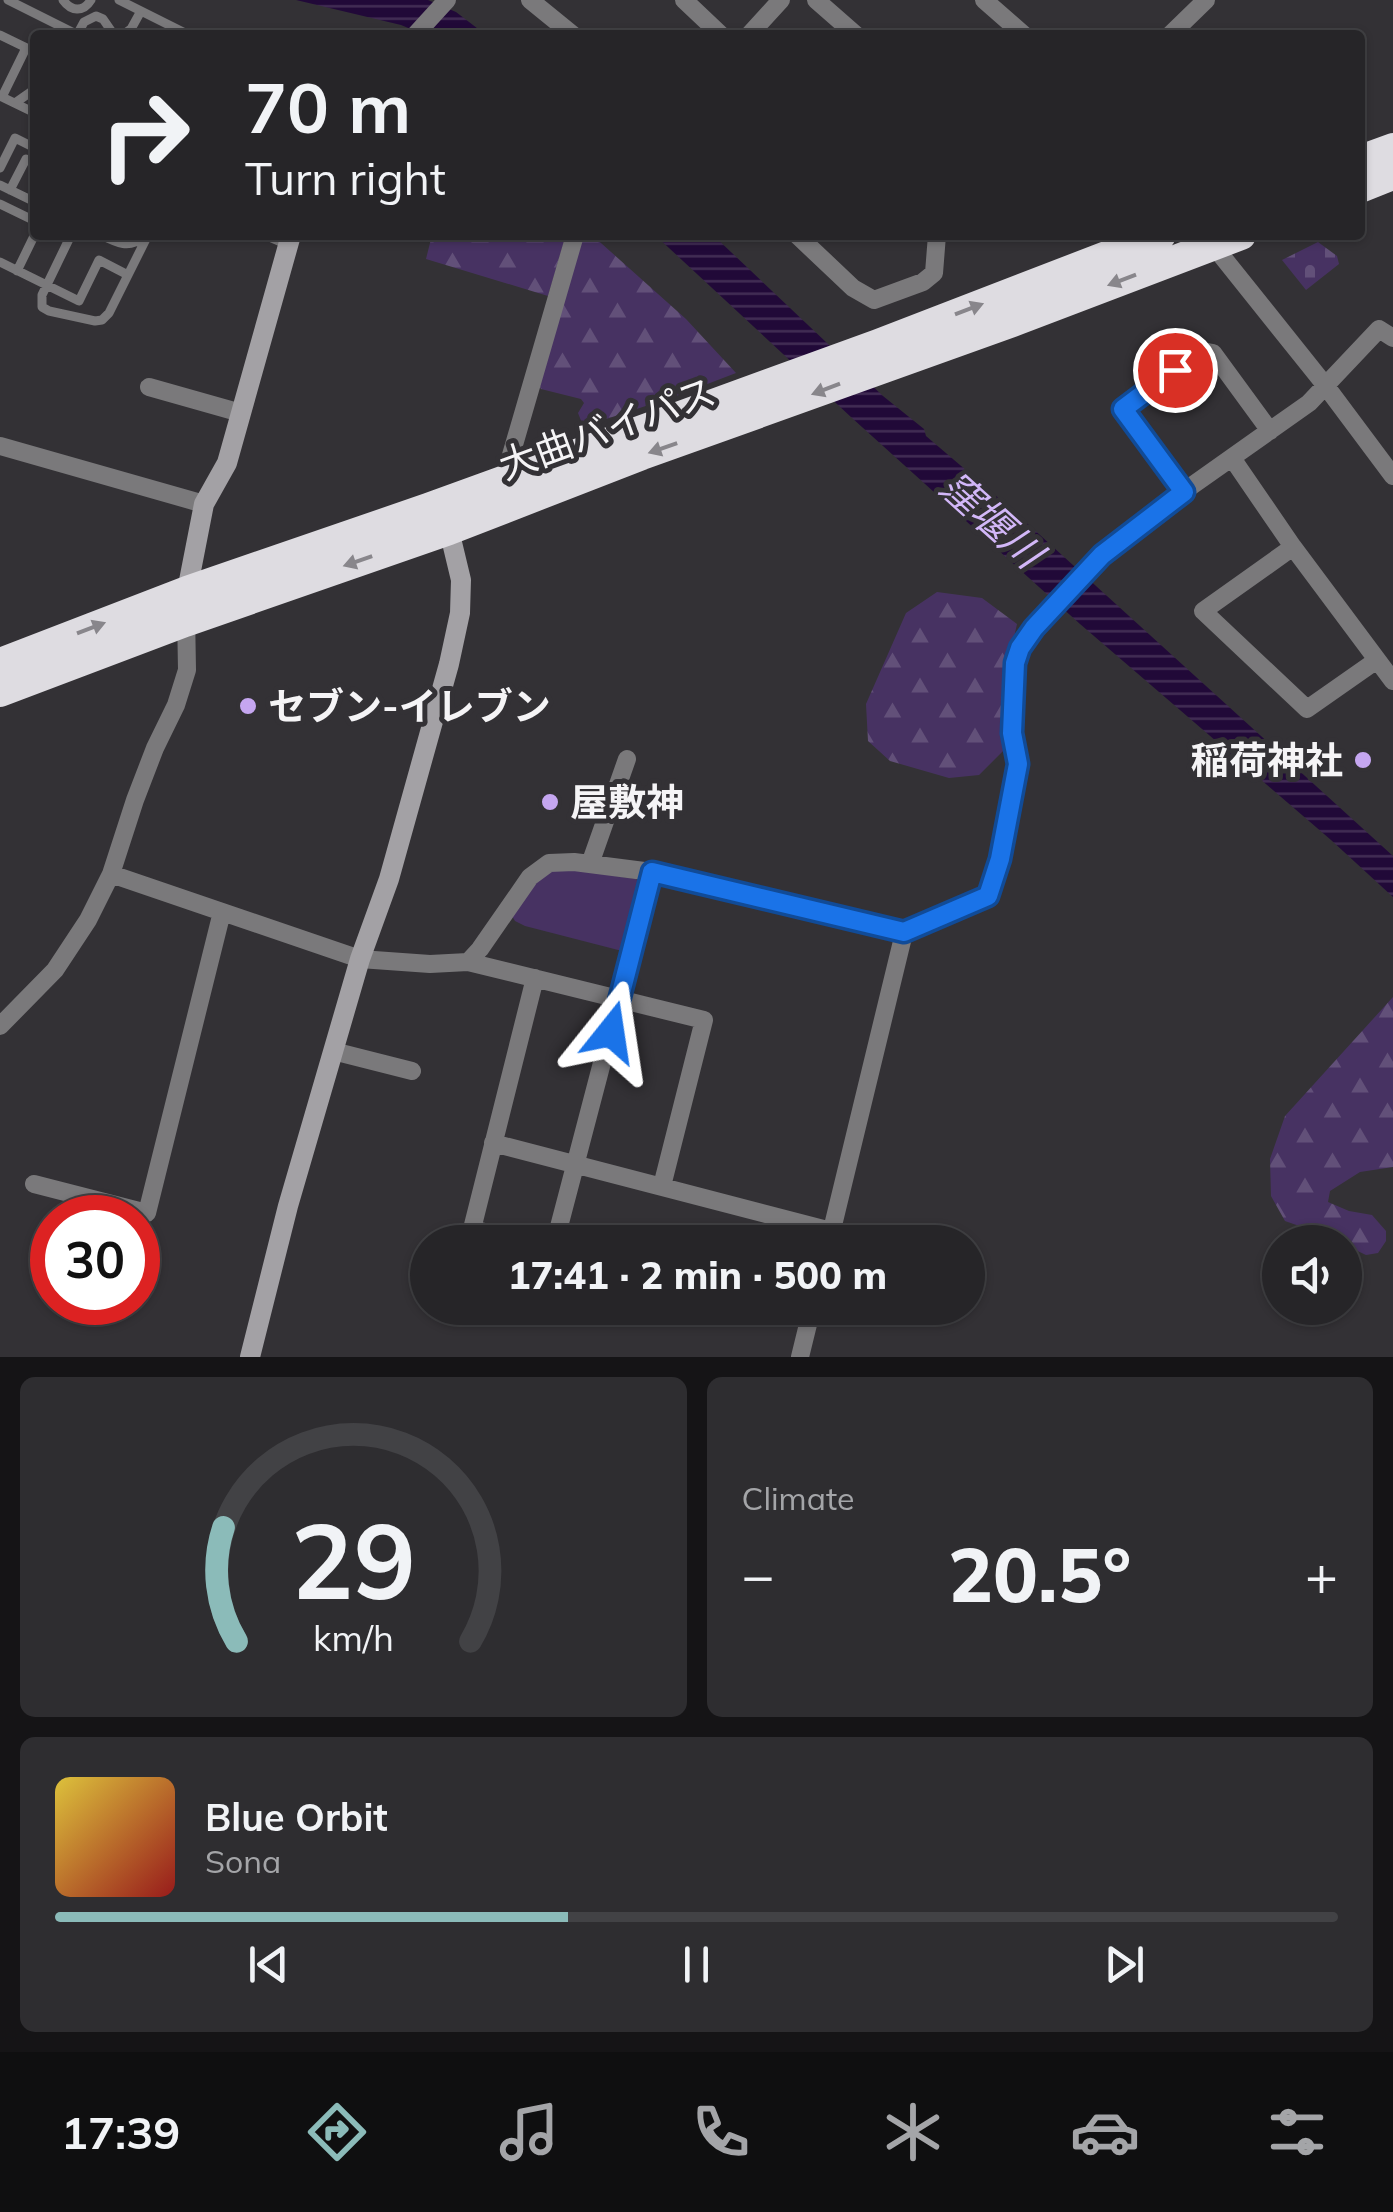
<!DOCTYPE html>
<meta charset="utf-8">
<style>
:root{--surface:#262528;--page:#2e2d30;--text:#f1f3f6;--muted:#a4a5a8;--line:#424245;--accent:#8bbbb9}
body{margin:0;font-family:Mulish,"Noto Sans JP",sans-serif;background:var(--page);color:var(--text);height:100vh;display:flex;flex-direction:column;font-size:38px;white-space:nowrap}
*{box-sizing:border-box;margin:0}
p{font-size:32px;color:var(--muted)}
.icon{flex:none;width:55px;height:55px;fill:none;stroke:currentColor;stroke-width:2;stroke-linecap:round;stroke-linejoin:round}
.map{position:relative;height:1357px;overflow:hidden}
.side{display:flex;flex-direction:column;gap:20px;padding:20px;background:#151416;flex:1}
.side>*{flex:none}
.guide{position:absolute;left:30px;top:30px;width:1335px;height:210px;border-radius:10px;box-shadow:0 2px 8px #0004,0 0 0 2px var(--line);background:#262528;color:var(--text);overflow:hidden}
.buttons{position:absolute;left:1262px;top:1225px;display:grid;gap:20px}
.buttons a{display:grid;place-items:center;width:100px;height:100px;border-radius:50%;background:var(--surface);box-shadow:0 2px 8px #0004,0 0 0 2px var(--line);font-size:50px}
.speed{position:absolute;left:30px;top:1195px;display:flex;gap:20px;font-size:50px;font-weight:700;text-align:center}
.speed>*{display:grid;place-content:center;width:130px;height:130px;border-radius:50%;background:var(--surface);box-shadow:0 2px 8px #0004,0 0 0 2px var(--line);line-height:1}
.speed .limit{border:15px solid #d22;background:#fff;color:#111}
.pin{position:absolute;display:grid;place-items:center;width:85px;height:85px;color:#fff;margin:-42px;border:5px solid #fff;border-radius:50%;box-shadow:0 2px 10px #0007}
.me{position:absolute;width:110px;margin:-55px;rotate:15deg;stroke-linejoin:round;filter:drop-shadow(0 0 8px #0008)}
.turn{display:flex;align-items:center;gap:35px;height:210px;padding:0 50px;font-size:45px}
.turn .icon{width:130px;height:130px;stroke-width:2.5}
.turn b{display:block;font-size:70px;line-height:85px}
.big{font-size:75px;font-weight:800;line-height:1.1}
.side .card{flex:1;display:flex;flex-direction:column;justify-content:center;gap:15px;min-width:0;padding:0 35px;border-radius:15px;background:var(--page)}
.side .dial{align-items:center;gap:0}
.dial svg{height:260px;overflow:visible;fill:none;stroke:var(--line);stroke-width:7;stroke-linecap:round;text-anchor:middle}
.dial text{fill:var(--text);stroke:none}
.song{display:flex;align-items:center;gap:30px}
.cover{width:120px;height:120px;border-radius:15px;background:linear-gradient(135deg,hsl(50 70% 55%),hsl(0 70% 35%))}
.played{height:10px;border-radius:5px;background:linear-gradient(90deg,var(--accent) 40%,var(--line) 40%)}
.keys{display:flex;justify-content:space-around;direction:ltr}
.heat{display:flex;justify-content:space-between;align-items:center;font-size:55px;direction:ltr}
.side .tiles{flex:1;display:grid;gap:20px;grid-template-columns:1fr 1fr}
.card:last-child{grid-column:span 2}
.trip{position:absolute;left:410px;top:1225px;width:575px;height:100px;border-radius:50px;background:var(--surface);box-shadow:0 2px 8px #0004,0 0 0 2px var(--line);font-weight:800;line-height:100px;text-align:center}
.dock{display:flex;height:160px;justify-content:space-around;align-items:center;background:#0f0f10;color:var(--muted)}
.dock .icon{width:70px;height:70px}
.dock .on{color:var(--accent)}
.dock b{font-size:45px;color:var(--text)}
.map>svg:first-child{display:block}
.green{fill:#473262}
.forest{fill:url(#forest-firs)}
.cemetery{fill:url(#cemetery-stones)}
.water{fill:url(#water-rules)}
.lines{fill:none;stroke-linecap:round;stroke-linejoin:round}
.lane{stroke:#7a797b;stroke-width:9}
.street{stroke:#7a797b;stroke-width:18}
.secondary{stroke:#a3a1a5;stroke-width:20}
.highway{stroke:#dedce1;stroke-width:30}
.oneway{fill:#88868b}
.route-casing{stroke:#114b97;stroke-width:25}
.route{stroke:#1a73e8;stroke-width:18}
.poi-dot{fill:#c5a6f0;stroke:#333135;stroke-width:4}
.labels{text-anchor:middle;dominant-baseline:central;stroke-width:10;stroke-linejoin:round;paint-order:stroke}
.street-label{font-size:38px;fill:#f5f4f6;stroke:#333135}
.poi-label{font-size:38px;font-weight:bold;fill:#f5f4f6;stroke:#333135;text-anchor:start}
.water-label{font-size:40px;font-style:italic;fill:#d2b7f8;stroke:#333135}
</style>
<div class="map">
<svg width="1393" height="1357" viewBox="0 0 1393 1357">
<defs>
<pattern id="forest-firs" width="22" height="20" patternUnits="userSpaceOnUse" patternTransform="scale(2.5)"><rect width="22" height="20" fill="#473262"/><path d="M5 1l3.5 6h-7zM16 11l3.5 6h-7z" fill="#625079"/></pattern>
<pattern id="cemetery-stones" width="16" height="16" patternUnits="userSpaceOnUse" patternTransform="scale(2.5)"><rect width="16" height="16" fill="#473262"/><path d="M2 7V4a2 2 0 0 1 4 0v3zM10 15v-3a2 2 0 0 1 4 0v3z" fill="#625079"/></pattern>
<pattern id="water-rules" width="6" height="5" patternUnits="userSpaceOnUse" patternTransform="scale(2.5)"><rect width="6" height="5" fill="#210938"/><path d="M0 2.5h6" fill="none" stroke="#422d55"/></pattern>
</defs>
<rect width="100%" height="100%" fill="#333135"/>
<path class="green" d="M555,867l81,12 4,5 -18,67 -97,-25 -10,-5 -3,-5 21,-32z"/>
<path class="forest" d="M432,235h134l-18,61 -122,-37z
M583,235h9l94,84 50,54 -60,23 -88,29 -6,-2 -4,-10 6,-10 -3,-4 -40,-10 -3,-7z
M937,592l45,6 35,26c-10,41 -13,83 -12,125l-26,26 -30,3 -59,-17 -22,-20 -2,-37 40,-91z
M1393,997v170l-33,5 -30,19 -2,11 21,9 23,4 14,16v10l-8,12 -12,2 -21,-10v-3l-60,-21 -14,-25 -1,-37 15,-43z"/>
<path class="cemetery" d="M1318,242l19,14 2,8 -33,26 -24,-30z"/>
<path class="water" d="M296,0h132l28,12 30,23h-61l-24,-10z
M655,235h58l170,161 41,33 2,7 82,70 385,350v41l-62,-57 -251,-216 -228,-206z"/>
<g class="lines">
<path class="lane" d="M8,0l70,35
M63,0c8,11 20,13 28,0
M119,0l70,35
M0,35l35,17
M77,35l7,-13 12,-6 7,3 9,13 12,2 7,-5 10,-18
M0,96l35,17
M2,97l24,-49
M15,103l20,-14
M0,168l15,-30 20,10
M0,185l35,17
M10,190l16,-31 9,5
M0,204l35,17
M71,235l-29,60v12l7,4 46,10 7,-1 7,-7 39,-78
M101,235c16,8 28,14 43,2
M265,235l23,10
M0,262l79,39 20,-41 29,15
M17,271l18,-37"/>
<path class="street" d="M530,0l43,35
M684,0l37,35
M816,0l40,35
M984,0l40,35
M415,35l32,-35
M749,35l32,-35
M1170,35l36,-35
M797,235l56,53 21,12 49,-18 11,-9 3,-38
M1209,240l116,145 68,91
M149,387l92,26
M0,446l204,58
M1232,458l61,89 100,134
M509,462l66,-227
M1183,492l-60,-83 79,-58 11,2 57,78
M1293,547l-90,64 104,98 70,-49
M590,864l37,-105
M111,874l249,85 70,5 38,-2 12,-13 50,-72 19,-14 25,-1 78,10 252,61 84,-38 12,-36 17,-95 -5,-31 3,-70 5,-15 14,-19 68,-74 81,-63 126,-89 70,-74 14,9
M468,962l236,58 -42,166
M0,1026l55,-56 33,-50 23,-46 24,-74 20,-52 21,-43 11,-35 -1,-57
M333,1051l79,20
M493,1143l338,88
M34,1184l113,29 75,-301
M525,1242l-53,-13 63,-251
M555,1242l97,-370
M829,1242l75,-309
M800,1357l12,-49"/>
<path class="secondary" d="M187,591l17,-87 23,-41 64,-228
M250,1357l38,-151 72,-247 29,-80 60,-215 11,-51 1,-33 -12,-50"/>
<path class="highway" d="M1360,160l33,-12
M1360,188l33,-13
M0,663l187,-72 241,-83 450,-164 283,-109
M0,692l185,-70 264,-92 193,-75 376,-135 223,-85"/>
</g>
<defs><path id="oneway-solid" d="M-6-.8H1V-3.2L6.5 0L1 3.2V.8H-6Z" transform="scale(2.5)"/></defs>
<g class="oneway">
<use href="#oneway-solid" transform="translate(1122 280) rotate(159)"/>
<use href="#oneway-solid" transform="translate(969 309) rotate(-21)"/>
<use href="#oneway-solid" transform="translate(826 389) rotate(159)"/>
<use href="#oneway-solid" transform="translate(663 448) rotate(161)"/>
<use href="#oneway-solid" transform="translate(358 561) rotate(161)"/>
<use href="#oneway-solid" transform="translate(91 628) rotate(-21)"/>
</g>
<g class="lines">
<g class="route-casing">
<path id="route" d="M611,1032l41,-160 252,60 84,-36 12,-37 18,-95 -6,-31 3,-70 5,-15 14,-20 68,-73 82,-63 -61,-83 52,-39"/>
</g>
<use href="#route" class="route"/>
</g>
<g class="poi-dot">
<circle cx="248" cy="706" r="10"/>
<circle cx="1363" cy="760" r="10"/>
<circle cx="550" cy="802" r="10"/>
</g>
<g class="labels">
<g class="street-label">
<text transform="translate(607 428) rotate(-20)">大曲バイパス</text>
</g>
<g class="poi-label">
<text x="268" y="706">セブン-イレブン</text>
<text x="1343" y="760" text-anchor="end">稲荷神社</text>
<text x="570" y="802">屋敷神</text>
</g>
<g class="water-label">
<text transform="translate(992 519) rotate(42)">窪堰川</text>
</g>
</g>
</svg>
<div class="buttons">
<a><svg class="icon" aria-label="sound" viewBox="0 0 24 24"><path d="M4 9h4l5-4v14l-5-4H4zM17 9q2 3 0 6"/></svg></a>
</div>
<div class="speed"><div class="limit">30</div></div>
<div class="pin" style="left:1175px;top:370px;background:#d93025"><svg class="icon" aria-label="arrive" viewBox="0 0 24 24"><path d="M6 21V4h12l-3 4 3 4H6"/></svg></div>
<svg class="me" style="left:611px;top:1032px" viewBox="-20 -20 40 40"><path d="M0-17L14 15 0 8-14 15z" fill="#1a73e8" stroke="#fff" stroke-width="4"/></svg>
<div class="trip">17:41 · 2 min · 500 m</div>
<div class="guide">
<div class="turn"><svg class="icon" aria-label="right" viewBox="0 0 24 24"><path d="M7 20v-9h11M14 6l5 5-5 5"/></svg><div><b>70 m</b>Turn right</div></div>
</div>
</div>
<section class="side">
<div class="tiles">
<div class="card dial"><svg viewBox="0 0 100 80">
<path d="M14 69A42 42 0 1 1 86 69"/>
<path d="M14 69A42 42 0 0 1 10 34" stroke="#8bbbb9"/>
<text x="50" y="56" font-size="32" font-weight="700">29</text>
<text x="50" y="72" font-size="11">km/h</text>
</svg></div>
<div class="card"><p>Climate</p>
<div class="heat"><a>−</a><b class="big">20.5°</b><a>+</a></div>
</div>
<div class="card">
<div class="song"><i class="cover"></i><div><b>Blue Orbit</b><p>Sona</p></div></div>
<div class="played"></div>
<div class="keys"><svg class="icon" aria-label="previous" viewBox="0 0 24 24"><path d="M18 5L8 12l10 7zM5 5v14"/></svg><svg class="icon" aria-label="pause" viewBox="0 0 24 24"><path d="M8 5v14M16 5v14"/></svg><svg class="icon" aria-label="next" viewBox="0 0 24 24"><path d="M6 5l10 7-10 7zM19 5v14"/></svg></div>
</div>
</div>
</section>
<nav class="dock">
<b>17:39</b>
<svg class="icon on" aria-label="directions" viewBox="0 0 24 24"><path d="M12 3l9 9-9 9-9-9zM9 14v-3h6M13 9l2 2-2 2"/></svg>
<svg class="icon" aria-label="music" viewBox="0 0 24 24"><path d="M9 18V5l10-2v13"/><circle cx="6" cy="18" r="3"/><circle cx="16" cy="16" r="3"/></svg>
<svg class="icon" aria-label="phone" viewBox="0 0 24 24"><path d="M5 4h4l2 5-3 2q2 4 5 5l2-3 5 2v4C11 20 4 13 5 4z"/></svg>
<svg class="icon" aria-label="climate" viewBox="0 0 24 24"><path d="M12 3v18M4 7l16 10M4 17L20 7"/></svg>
<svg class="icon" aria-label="car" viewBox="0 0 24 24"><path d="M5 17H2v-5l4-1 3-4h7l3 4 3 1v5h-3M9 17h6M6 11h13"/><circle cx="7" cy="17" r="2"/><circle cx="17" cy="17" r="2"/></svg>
<svg class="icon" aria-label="filters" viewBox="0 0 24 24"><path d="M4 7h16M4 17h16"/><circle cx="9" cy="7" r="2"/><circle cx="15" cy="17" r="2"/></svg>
</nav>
